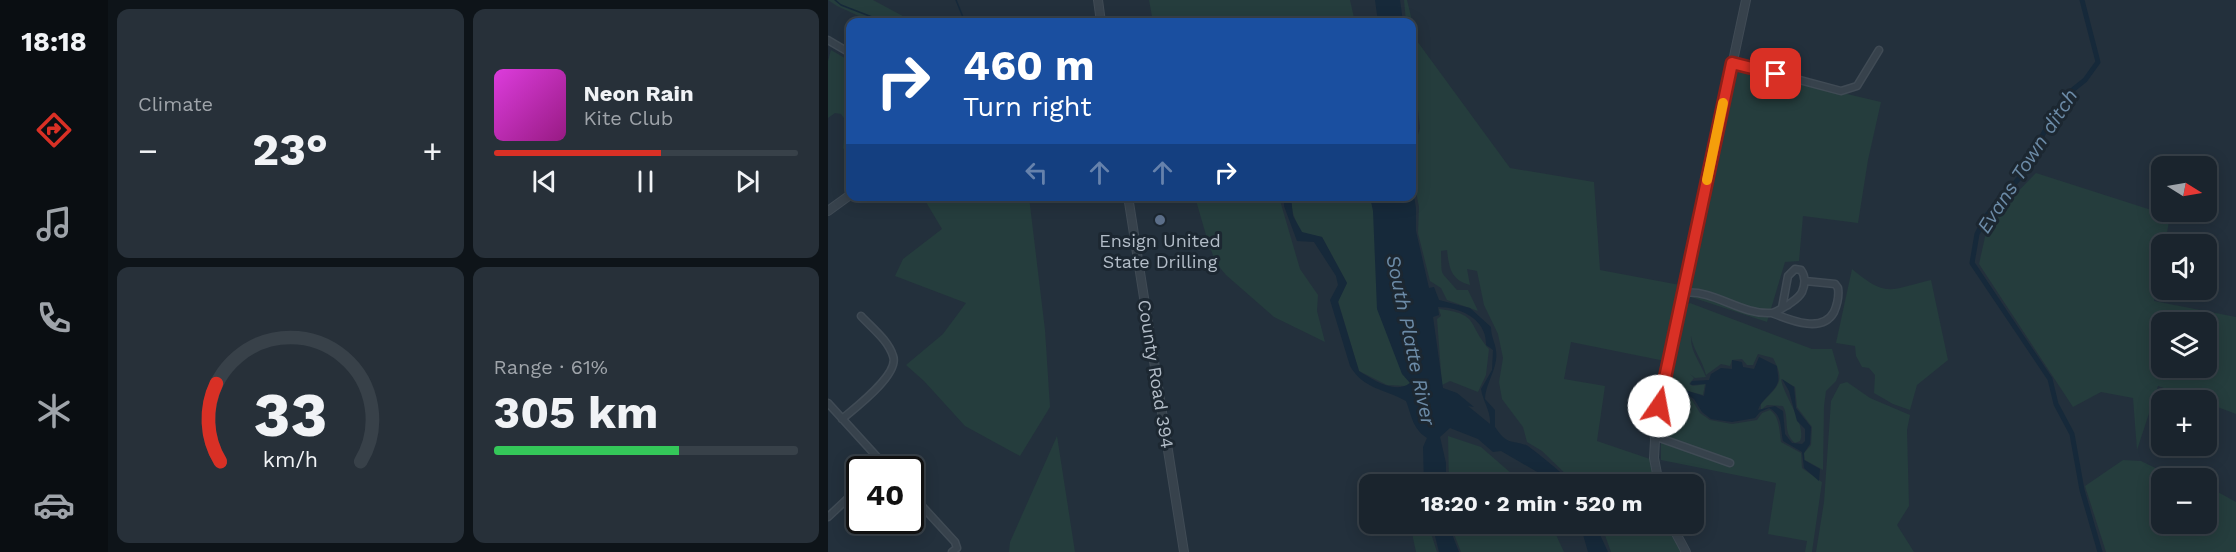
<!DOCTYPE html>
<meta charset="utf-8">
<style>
:root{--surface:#1a242d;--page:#273039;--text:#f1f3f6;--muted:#9fa4aa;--line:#384149;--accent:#d93025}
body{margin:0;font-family:"Work Sans",sans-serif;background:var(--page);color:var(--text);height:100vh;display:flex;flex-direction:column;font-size:22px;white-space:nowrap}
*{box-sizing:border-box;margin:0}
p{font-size:20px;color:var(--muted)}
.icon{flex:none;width:33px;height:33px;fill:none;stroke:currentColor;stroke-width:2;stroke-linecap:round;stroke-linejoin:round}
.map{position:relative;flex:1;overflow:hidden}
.sheet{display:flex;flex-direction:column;gap:9px;padding:9px;background:#0e1419;width:720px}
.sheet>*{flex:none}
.guide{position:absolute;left:18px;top:18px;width:570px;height:183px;border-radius:12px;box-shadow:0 3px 15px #0003,0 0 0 2px var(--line);background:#1a4fa0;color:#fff;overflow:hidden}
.needle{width:39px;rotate:101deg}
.buttons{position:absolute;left:1323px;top:156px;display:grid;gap:12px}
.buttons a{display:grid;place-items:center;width:66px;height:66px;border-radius:12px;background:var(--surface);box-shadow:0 3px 15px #0003,0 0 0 2px var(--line);font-size:30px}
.speed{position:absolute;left:18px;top:456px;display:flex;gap:12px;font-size:30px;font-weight:700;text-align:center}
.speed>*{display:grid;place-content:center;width:78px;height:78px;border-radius:50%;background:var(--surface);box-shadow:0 3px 15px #0003,0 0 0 2px var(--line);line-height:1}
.speed .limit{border:3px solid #111;border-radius:9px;background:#fff;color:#111}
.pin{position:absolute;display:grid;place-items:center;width:51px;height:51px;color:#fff;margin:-26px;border-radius:12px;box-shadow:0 3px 9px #0006}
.me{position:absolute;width:66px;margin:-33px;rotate:12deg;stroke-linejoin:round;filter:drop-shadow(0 0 4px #0008)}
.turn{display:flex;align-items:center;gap:21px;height:126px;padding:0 18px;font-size:27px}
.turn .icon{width:78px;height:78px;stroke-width:2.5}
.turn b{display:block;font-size:42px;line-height:51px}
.lanes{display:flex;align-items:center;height:57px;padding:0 18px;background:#0003;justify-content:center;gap:30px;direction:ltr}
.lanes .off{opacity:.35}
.big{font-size:45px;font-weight:700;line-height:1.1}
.sheet .tile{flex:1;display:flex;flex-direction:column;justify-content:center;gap:9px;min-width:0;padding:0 21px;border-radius:12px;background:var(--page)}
.sheet .dial{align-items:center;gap:0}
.dial svg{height:156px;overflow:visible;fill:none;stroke:var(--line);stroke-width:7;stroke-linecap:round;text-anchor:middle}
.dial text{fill:var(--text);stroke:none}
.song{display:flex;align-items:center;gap:18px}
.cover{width:72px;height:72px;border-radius:9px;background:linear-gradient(135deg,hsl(300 70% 55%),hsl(310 70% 35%))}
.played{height:6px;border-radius:3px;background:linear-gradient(90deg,var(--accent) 55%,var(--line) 55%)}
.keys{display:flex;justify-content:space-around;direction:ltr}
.heat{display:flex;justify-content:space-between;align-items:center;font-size:33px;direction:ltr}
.charge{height:9px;border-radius:4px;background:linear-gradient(90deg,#34c759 61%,var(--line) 0)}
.sheet .tiles{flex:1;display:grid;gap:9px;grid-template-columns:repeat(2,1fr)}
.trip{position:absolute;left:531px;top:474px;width:345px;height:60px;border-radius:12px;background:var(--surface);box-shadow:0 3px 15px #0003,0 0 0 2px var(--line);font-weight:700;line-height:60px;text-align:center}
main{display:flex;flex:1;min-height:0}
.tab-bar{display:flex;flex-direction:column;width:108px;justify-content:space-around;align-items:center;background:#0a0e12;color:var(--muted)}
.tab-bar .icon{width:42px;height:42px}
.tab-bar .selected{color:var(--accent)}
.tab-bar b{font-size:27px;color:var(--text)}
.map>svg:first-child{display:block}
.green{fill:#253d3d;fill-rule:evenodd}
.water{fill:#16293a;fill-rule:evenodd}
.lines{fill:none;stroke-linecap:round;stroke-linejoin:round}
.stream{stroke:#16293a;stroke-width:1.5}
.canal{stroke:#16293a;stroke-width:5}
.minor-casing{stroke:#404b55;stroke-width:9}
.tertiary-casing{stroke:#404b55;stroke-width:10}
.minor{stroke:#37424c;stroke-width:6}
.tertiary{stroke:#37424c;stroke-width:8}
.route-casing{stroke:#8d1f18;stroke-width:15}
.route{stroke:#d93025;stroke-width:10}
.slow{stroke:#f59e0b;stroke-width:10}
.service-dot{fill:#5c6f8a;stroke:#1c2731;stroke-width:2}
.labels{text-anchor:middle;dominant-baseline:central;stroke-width:6;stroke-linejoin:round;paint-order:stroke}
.poi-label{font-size:18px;fill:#b3bdc8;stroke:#1c2731}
.street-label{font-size:18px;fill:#b3bdc8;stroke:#1c2731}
.water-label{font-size:20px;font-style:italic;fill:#6c8ba7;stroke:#1c2731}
</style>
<main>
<nav class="tab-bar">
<b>18:18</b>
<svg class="icon selected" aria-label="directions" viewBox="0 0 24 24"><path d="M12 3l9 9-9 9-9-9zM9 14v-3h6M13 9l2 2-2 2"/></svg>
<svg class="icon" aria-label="music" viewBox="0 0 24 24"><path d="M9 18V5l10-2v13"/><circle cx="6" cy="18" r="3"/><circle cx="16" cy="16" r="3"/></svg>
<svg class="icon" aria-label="phone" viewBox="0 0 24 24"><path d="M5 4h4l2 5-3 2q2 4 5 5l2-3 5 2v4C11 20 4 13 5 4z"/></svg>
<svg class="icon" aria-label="climate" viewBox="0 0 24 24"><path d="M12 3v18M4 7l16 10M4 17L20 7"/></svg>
<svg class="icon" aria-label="car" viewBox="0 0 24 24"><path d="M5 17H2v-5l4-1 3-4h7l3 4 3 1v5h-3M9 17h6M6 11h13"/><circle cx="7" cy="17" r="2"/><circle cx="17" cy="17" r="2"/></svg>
</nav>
<section class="sheet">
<div class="tiles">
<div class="tile"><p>Climate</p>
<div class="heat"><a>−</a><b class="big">23°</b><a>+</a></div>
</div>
<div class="tile">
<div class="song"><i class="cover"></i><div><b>Neon Rain</b><p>Kite Club</p></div></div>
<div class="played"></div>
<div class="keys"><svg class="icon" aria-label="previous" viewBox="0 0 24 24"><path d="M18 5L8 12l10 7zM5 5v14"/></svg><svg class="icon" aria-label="pause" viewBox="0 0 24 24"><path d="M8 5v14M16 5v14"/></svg><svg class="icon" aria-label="next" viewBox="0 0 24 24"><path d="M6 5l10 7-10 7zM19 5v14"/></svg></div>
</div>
<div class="tile dial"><svg viewBox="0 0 100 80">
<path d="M14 69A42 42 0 1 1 86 69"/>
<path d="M14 69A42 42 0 0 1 12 29" stroke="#d93025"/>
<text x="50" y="56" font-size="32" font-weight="700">33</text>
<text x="50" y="72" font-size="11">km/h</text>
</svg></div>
<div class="tile"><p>Range · 61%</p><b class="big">305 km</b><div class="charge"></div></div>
</div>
</section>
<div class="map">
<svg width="1408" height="552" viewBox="0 0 1408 552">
<rect width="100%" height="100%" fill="#23303c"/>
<path class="green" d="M0,0h45l41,22h-42l-35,-16z
M321,0h201l5,22h-202z
M576,0h3l10,41 93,127 84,14 6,88 80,15 -15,76 -94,-19 -7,37 41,7 -8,55 53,18 5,25h-79l-34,-33 -15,-9 -4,-15 -21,-28 -3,-17 4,-24 -5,-24 -14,-29 -7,-34 -10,-2 3,16c-19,-5 -21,-17 -23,-35l-6,1c1,29 -2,17 16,39h11l10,21 -31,-11 -6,-12 -11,-7 -12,-48 1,-26 -7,-36v-17l8,-26 -8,-73v-33h-6z
M3,50l19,11v97l-7,-10 3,-27 -5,-7 -6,-1 -7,5v-57z
M909,68l144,34 -13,58 -10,63 -55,-7 -4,45 -14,1 -18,60 -79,-26z
M1208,173l134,43 -5,28h-3l-1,17 -7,40 82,16v97l-29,-11 -1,-3h-7l-41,-14 -21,64 -4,-52 -32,-6 -28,15 -94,-143 6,-27 8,-20zM1334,322h44v46h-44z
M95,197h106l16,133 5,77 -30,49 -55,-30 -41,-45 -18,-16 37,-31 23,-31 -71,-27 8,-17 39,-30z
M367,197h84l21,72 18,26 -1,16 8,31 -51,-25 -48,-42 -10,-12 -8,-21z
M463,197h79l4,14 4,73 32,99 -4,3 -19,-1 -28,-14 -21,-70 9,-18 -25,-46 -20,-4c-7,-12 -11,-22 -11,-36z
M1024,269c35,29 37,21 79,11l17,80 -31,25 -7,25 -17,-6 -19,-11 1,-18 -6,-7 -7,-1 -6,-11 -1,-10 -19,-3z
M862,303l122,46h20l7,24 -3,8 -10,10 -2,15 -1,64 -18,-10 -1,-7 7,-8 1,-18 -15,-20 -2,-20 -14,-8c3,18 26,46 19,62l-5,2c-13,-11 -5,-24 -12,-37l-16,-1 -6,5v-6c17,-19 25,-21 12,-46l-15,-4 -5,11h-6l-5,-6 -10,1 -2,6 -9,-2 -15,11c-3,-14 -13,-25 -15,-39 -1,15 9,26 15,41l-11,1 -5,-4 4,4 -5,6 4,2 12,-2 -2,11 -27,-7 16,12 8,13 10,7 22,4 25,-4 5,-7 8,-3c10,7 9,20 11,32l20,11 1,15 20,14 -10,70h-7l2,-11 -39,-7 8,-51 -115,-23v-45l24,-109z
M611,309c41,5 28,15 50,40l-3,26 -8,17 -28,-11 -8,4 -5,-66 4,-3z
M1019,382l23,16 40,17 -3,15 2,76 -12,19 17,27h-98l8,-50 7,-101 9,-17z
M229,436l18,116h-66l1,-10z
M620,436l33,11 31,27 8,10h-71z
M1295,460l18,1 35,17h-14v46h44l1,-38 29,16v50h-130l-21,-66z
M582,524h18l9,28h-21z
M622,524h101l13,28h-103z
M773,524h65l17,28h-72z"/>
<path class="water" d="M547,0h25l3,22h-25z
M584,184l4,24v23l13,57 5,-1 5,13 31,8 21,19c0,13 7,18 5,33 -2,14 -11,26 -11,39l10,11v17c12,18 16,13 31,18 4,1 44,35 48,39h-16l-57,-33 -8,1 -15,-13 -28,-11 -10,9 6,26v21h-22l-1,-37 4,-9c-15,-10 -15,-22 -21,-37 -21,-12 -43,-12 -56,-35l-20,-66 8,-15 -2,-9 -22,-34 -17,-1 -13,-35v-9h7l2,19 9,16 20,5 25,46 -9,19 21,69c13,8 36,24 51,12l-8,-9 -25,-65 -4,-98 -3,-14 42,-1zM610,307c22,0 49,12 48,38l7,5 -1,20 -11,19c2,13 10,22 9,35l-22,-18 6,1 -17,-14 -14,-5 -10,-71 6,-2z
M931,357l18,9c0,5 2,12 1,16 -3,10 -17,17 -20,28l17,-4 8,5 2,23 7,9 10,1 3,-3v-12l-8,-8 -8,-30 -7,-12 12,8 2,21 15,19 -1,17 -6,9v7l16,9 -1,12 -15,-13 -2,-16 -19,-11c-3,-13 0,-26 -14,-33l-9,4 -5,6 -23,4 -21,-3 -9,-7 -8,-13 -16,-11 26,8 2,-12 -14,1 -2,-1 2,-3 17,-1 2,-6 10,-6 11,1v-9l10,2 1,5 11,2z
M604,524h16l11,28h-20z
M752,524h15l13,28h-20z"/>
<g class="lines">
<path class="stream" d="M7,0l6,5 44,17
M128,0l9,22"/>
<path class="canal" d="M1254,0l16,62 -13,18 -20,16 -27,47 -10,25 -41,47 -10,19 -5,29 78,116 6,25 16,30 10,56 18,62"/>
<g class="minor-casing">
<path id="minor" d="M0,40l22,13
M904,62l109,29 16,-5 22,-36
M856,293c29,-4 57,22 87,20 5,0 12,-6 17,-8 5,-4 11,-7 14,-13 3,-7 4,-15 -1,-22l-6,-1 -7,7 -6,32
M944,313c18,7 50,21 62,-1 3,-7 5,-17 4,-24l-3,-4 -30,-3
M0,403l61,67
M14,419c13,-11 58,-45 51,-63 -5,-16 -21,-28 -32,-40
M826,436l76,27
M82,493l45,49 2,6 -5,4
M0,517l32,-30"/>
</g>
<g class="tertiary-casing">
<path id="tertiary" d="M270,0l3,22
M300,196l56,356
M0,211l22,-16
M831,484l-5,-26 2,-36 90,-422
M843,524l15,28"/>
</g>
<use href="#minor" class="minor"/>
<use href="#tertiary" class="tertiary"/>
</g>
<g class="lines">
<g class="route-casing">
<path id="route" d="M831,406l73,-343 44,11"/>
</g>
<use href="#route" class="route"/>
<path class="slow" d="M879,180l16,-77"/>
</g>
<circle class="service-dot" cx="332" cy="220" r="6"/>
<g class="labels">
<g class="poi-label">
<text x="332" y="240">Ensign United<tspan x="332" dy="21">State Drilling</tspan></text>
</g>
<g class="street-label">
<text transform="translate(328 374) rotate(81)">County Road 394</text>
</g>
<g class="water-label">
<text transform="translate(1199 161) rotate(-57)">Evans Town ditch</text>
<text transform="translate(583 340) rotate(78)">South Platte River</text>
</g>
</g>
</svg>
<div class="buttons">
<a><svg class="needle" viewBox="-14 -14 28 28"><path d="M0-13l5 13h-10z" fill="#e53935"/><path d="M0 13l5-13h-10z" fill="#9fa4aa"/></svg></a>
<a><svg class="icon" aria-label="sound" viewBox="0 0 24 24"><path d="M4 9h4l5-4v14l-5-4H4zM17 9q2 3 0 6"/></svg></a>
<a><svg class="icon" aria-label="layers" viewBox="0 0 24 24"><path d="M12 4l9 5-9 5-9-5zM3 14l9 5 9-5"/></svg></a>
<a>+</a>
<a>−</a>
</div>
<div class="speed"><div class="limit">40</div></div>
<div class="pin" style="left:948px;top:74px;background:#d93025"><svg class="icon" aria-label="arrive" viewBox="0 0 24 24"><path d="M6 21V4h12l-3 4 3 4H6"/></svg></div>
<svg class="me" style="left:831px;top:406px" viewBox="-20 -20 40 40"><circle r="19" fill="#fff"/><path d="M0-13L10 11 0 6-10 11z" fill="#d93025"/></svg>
<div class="trip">18:20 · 2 min · 520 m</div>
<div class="guide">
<div class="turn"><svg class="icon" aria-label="right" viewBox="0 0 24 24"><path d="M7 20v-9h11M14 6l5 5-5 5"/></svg><div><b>460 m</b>Turn right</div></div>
<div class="lanes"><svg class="icon off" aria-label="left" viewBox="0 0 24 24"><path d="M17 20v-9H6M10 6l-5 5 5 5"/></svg><svg class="icon off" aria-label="ahead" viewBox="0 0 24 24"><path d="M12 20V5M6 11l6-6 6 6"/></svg><svg class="icon off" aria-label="ahead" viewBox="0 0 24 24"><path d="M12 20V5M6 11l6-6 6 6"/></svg><svg class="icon" aria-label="right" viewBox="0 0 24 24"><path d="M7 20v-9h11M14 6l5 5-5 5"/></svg></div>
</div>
</div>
</main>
